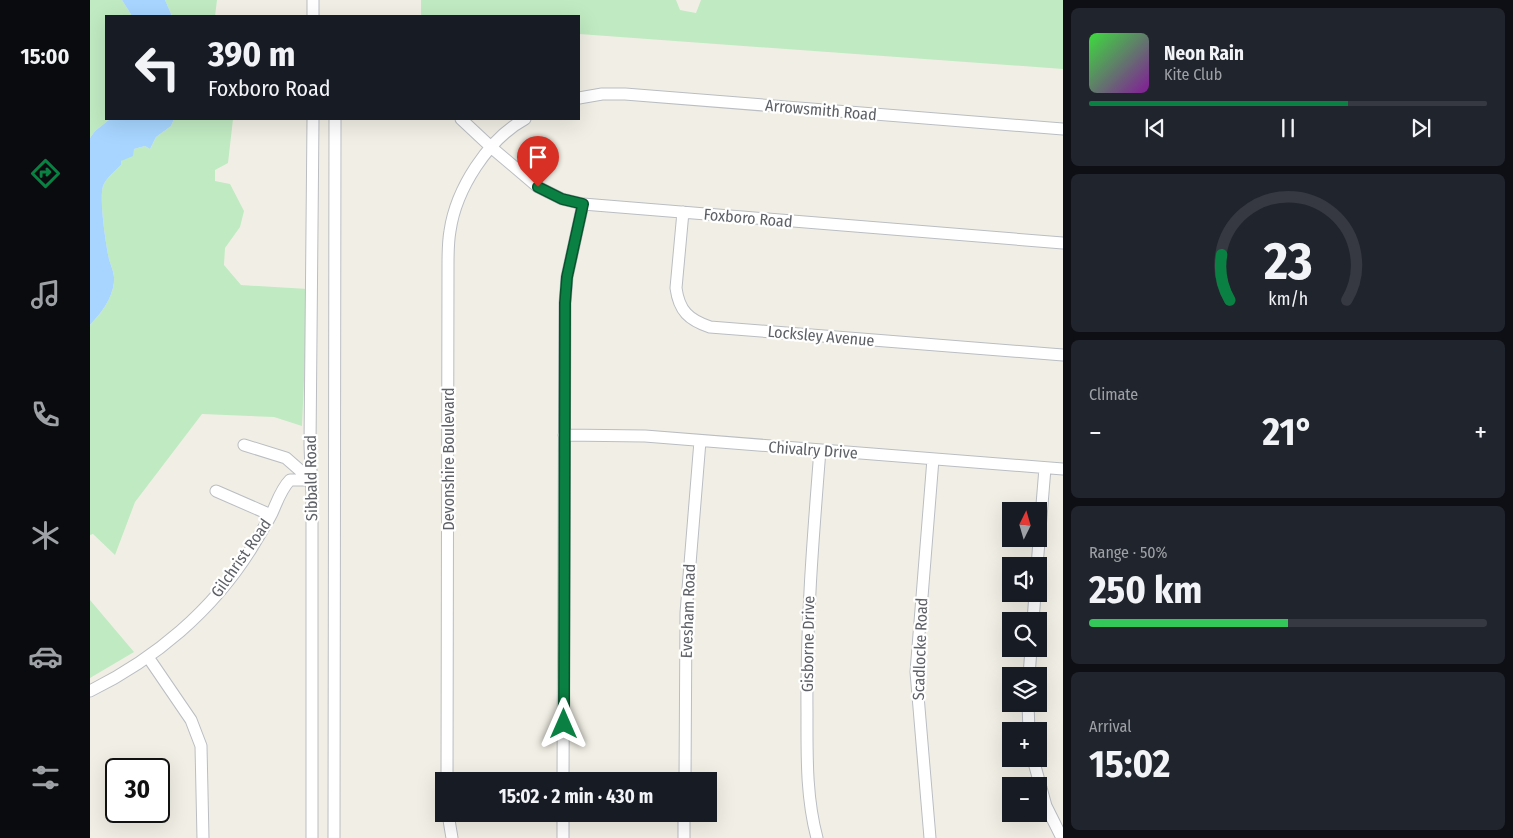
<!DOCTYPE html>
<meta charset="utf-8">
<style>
:root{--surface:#171b24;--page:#20242c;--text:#f1f3f6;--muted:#9ea1a6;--line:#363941;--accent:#0b8043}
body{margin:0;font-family:"Fira Sans Condensed",sans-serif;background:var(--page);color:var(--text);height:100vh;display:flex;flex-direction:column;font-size:19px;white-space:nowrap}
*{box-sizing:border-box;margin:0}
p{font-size:16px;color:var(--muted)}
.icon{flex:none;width:28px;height:28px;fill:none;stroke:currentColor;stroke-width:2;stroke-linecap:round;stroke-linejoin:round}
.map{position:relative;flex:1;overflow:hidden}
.sheet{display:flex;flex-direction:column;gap:8px;padding:8px;background:#0d0f14;width:450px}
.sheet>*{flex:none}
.hud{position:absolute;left:15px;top:15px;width:475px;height:105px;border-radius:0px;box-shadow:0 5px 20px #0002;background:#171b24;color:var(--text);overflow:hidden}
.needle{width:32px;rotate:5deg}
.tools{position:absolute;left:912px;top:502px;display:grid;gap:10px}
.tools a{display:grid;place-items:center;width:45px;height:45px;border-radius:0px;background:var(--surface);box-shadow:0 5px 20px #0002;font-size:25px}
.speed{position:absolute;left:15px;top:758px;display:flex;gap:10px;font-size:25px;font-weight:700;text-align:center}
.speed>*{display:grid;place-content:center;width:65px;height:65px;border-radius:50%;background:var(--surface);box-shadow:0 5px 20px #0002;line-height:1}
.speed .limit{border:2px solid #111;border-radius:8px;background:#fff;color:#111}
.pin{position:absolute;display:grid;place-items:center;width:42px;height:42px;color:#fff;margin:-51px -21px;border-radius:50% 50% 50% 0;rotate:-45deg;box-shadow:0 0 5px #0007}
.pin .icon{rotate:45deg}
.me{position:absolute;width:55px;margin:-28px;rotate:0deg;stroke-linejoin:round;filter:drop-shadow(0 0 4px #0008)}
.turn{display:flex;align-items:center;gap:18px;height:105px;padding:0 20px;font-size:22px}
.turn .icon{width:65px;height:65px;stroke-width:2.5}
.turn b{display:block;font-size:35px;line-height:42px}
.big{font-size:38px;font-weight:700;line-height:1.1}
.sheet .tile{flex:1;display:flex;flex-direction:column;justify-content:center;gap:8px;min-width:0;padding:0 18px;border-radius:8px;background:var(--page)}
.sheet .dial{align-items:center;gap:0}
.dial svg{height:130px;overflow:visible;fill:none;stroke:var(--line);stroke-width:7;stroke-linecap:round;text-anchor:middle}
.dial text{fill:var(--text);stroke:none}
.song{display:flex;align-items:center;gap:15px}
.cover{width:60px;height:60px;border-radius:8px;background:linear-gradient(135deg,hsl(120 70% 55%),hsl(290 70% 35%))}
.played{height:5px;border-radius:2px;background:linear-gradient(90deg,var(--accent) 65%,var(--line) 65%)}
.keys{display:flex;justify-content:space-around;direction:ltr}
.heat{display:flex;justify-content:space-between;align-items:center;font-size:28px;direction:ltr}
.charge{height:8px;border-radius:4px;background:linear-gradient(90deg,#34c759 50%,var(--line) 0)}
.trip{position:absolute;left:345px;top:772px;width:282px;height:50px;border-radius:0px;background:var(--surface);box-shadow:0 5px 20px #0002;font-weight:700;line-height:50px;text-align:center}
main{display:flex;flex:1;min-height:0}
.menu{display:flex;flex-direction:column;width:90px;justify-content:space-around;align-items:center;background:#090b0e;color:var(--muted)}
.menu .icon{width:35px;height:35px}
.menu .selected{color:var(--accent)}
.menu b{font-size:22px;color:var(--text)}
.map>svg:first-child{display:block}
.green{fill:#c0eac2}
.water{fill:#a7d5ff}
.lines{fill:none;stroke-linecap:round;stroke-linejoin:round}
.minor-casing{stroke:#babdc2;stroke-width:13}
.minor{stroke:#fff;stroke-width:11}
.route-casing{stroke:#07532c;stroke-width:12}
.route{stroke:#0b8043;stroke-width:9}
.labels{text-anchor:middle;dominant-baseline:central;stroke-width:4.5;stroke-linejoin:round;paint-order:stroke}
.street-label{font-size:16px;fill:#5d6167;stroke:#fff}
</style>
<main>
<nav class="menu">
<b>15:00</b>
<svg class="icon selected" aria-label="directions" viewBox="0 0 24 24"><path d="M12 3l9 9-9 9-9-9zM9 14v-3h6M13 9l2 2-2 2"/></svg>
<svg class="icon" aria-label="music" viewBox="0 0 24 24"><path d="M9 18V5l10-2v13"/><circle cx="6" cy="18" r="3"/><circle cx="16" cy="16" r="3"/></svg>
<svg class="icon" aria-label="phone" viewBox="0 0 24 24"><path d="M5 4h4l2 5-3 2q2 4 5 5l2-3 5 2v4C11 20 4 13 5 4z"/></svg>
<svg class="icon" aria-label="climate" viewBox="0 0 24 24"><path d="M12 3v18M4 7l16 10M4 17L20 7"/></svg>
<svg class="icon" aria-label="car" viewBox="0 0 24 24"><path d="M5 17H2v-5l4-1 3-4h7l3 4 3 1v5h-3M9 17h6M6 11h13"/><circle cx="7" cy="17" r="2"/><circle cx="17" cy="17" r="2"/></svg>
<svg class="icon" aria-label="filters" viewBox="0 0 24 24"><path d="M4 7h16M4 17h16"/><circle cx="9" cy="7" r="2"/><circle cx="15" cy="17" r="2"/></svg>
</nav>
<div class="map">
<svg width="973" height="838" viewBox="0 0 973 838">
<rect width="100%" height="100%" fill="#f1efe5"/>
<path class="green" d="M0,0h32l10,16h-26v103h4l-15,12 -5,7z
M75,0h52l-2,16h-43z
M331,0h255l4,10 16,3 5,-13h362v69l-484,-35v-18h-158z
M84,119h59l-5,44 -13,7v11l15,3 14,27 -4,16 -15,21 -1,17 17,20 67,4 -6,137 -28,-9 -72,-3 -67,88 -20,53 -22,-21 -3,1v-210c12,-13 22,-26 24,-43 1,-8 -3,-16 -5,-23 -3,-14 -10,-60 -6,-73 3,-8 12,-15 18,-21v-4l13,-12 11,-3 5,3 6,-12 15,-11z
M0,600l44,52 -44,26z"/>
<path class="water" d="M32,0h43l7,16h-40z
M20,119h64l-3,7 -15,11 -6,12 -5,-3 -11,3 -1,7 -12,5v4c-6,6 -15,13 -18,21 -4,13 3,59 6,73 2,7 6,15 5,23 -2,17 -12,30 -24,43v-187l5,-7z"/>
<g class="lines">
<g class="minor-casing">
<path id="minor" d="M223,16v-16
M489,98l23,-4h23l438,35
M371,119l31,29 46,39 24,12 21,5 480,39
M593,212l-7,76c3,23 13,32 34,39l353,28
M474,435l81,1 418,33
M154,445l42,13 25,22
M126,491l55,24
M947,566l8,-98
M943,621l2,-27
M58,657l43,63 10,26 2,92
M939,676l2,-27
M0,691c65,-32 122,-80 161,-142 7,-12 15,-24 21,-36 5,-11 9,-24 18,-33h21
M938,704l1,27
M943,759l13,47 16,32
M357,781l1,-516c0,-11 0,-23 2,-34 6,-42 38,-92 75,-112
M473,781l2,-478 2,-26 16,-73
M595,781l1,-168 14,-172
M358,814l4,24
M222,838v-341l-2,-52 3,-326
M244,838l1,-719
M473,838v-24
M594,838v-24
M727,838c-11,-41 -10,-83 -10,-125 -1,-88 6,-175 13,-263
M840,838l-14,-166 17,-213"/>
</g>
<use href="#minor" class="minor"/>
</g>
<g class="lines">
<g class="route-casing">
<path id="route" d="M448,187l24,12 21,5 -16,73 -2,26 -1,421"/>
</g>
<use href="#route" class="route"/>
</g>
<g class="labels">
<g class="street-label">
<text transform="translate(731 110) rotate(5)">Arrowsmith Road</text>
<text transform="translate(658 218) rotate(5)">Foxboro Road</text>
<text transform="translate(731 336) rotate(5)">Locksley Avenue</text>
<text transform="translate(723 450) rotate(4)">Chivalry Drive</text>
<text transform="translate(358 459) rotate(-90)">Devonshire Boulevard</text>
<text transform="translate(221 478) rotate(-91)">Sibbald Road</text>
<text transform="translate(151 558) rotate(-55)">Gilchrist Road</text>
<text transform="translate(598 611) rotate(-88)">Evesham Road</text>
<text transform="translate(718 644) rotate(-89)">Gisborne Drive</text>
<text transform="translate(830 649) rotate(-88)">Scadlocke Road</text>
</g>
</g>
</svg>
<div class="tools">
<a><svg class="needle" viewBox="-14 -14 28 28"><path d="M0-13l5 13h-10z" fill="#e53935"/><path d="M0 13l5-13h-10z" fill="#9ea1a6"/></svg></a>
<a><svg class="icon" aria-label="sound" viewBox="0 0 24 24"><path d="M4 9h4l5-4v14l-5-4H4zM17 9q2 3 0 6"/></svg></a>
<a><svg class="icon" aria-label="search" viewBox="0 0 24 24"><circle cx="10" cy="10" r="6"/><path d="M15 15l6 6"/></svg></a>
<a><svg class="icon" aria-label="layers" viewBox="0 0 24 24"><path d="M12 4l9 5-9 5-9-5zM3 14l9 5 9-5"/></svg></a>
<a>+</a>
<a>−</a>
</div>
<div class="speed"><div class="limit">30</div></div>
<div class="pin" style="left:448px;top:187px;background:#d93025"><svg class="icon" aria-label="arrive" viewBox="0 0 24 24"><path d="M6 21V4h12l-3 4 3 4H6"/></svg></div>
<svg class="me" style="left:474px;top:724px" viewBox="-20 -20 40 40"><path d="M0-17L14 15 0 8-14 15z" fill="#0b8043" stroke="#fff" stroke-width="4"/></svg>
<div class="trip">15:02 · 2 min · 430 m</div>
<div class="hud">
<div class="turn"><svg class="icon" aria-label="left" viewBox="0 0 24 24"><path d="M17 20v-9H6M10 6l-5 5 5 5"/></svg><div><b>390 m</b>Foxboro Road</div></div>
</div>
</div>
<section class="sheet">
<div class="tile">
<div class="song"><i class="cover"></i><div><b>Neon Rain</b><p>Kite Club</p></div></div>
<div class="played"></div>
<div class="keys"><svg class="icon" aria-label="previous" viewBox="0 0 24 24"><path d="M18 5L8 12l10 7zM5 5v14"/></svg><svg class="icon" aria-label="pause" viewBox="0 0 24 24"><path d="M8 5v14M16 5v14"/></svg><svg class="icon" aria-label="next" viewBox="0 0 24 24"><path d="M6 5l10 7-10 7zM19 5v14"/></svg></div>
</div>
<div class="tile dial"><svg viewBox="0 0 100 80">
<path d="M14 69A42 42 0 1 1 86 69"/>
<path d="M14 69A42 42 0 0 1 9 41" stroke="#0b8043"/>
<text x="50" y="56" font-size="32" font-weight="700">23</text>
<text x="50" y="72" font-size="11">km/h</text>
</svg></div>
<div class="tile"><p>Climate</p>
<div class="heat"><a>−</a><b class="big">21°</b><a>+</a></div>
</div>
<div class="tile"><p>Range · 50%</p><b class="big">250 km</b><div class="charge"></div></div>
<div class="tile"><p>Arrival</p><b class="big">15:02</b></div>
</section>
</main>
